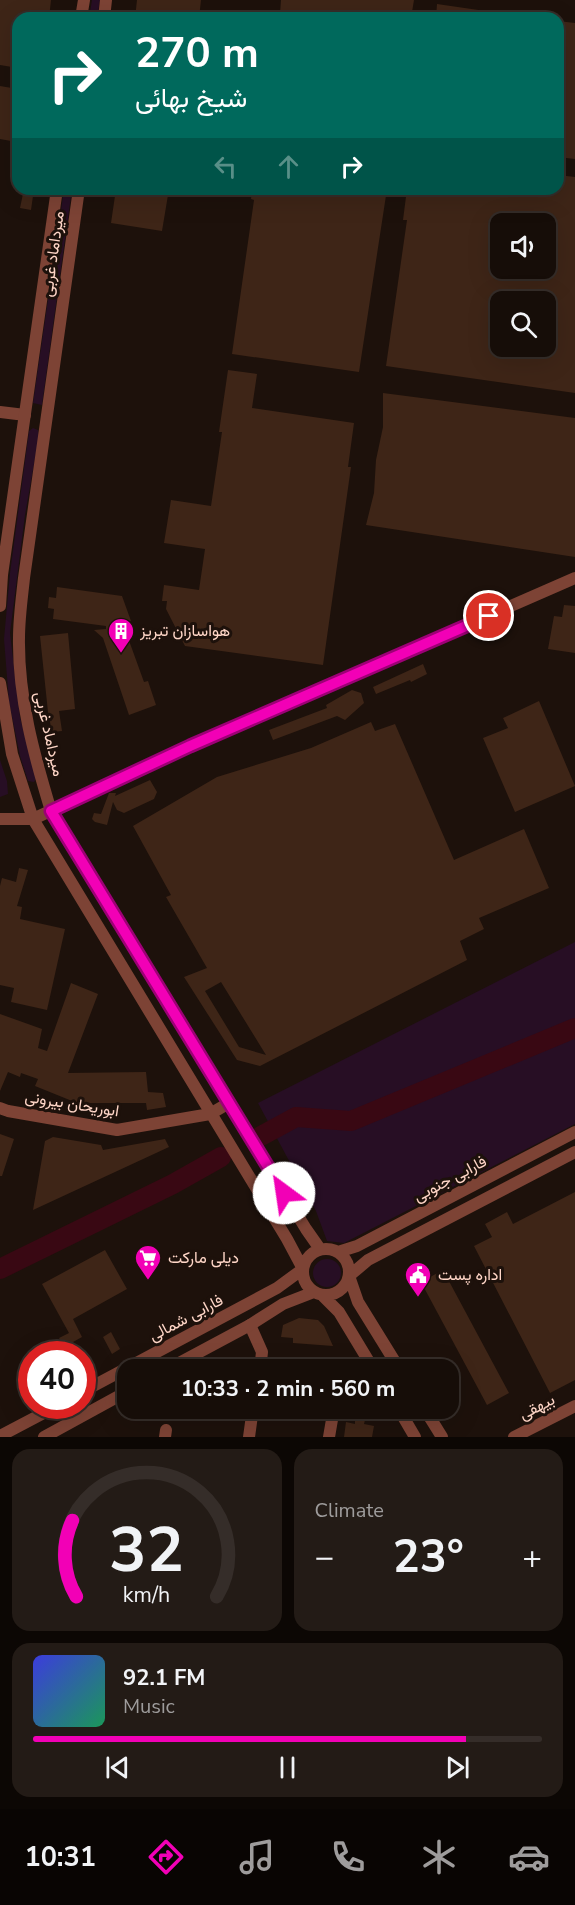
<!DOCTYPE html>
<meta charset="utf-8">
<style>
:root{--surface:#160d08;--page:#231b16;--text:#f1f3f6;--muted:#9e9c9c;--line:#352d29;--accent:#f200b6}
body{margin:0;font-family:"Nunito Sans",Vazirmatn,sans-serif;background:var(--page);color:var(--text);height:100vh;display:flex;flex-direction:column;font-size:22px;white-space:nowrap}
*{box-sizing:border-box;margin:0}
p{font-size:20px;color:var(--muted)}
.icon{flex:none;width:33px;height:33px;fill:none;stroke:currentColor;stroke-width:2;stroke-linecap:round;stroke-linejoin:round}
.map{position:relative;height:1437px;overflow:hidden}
.sheet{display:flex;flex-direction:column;gap:12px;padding:12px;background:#0c0704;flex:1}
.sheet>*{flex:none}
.top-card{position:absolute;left:12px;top:12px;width:552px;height:183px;border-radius:18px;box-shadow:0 6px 24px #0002,0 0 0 2px var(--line);background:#00695c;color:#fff;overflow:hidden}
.controls{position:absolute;left:490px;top:213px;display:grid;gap:12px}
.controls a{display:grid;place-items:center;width:66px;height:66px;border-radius:12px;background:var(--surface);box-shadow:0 6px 24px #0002,0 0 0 2px var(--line);font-size:30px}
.speed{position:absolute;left:18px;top:1341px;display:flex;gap:12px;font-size:30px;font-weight:700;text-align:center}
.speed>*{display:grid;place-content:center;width:78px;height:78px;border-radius:50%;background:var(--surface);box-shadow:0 6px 24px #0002,0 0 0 2px var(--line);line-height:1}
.speed .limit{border:9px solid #d22;background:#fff;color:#111}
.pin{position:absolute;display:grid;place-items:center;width:51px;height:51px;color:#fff;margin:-26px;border:3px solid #fff;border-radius:50%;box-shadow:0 2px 6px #0007}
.me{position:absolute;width:66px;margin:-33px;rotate:329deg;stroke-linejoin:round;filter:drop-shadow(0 0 4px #0008)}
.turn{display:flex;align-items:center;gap:21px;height:126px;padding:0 24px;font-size:27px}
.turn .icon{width:78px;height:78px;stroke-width:2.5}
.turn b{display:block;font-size:42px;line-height:51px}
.lanes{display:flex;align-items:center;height:57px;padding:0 24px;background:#0003;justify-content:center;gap:30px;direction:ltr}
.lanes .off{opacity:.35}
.big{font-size:45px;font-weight:700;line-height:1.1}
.sheet .tile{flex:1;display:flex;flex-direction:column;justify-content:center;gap:9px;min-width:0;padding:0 21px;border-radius:18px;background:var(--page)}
.sheet .dial{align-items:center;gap:0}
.dial svg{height:156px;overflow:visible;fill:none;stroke:var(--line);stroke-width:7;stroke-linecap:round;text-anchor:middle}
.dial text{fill:var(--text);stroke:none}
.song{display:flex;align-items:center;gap:18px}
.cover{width:72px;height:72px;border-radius:9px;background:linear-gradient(135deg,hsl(240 70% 55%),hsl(150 70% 35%))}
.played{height:6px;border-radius:3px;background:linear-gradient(90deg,var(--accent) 85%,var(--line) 85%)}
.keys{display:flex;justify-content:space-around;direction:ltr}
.heat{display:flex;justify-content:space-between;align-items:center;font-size:33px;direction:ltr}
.sheet .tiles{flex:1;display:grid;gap:12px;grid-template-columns:1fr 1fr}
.tile:last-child{grid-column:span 2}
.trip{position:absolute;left:117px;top:1359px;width:342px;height:60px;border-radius:18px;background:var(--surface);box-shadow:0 6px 24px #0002,0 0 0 2px var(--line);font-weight:700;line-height:60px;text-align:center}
.tab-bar{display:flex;height:96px;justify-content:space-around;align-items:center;background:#090503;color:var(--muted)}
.tab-bar .icon{width:42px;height:42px}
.tab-bar .on{color:var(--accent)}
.tab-bar b{font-size:27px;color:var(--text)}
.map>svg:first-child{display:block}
.green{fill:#270e24}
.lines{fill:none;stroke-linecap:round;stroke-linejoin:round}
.river{stroke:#390813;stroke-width:20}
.building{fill:#3e2517;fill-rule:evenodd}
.minor{stroke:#7d4335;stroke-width:12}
.tertiary{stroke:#7d4335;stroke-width:12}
.route-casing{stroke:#9d0076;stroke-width:15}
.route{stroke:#f200b6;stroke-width:10}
.labels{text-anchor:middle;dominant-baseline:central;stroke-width:6;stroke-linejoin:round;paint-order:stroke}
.street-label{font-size:16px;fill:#ffd6c7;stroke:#1d110b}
.poi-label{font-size:16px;fill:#ffd6c7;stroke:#1d110b;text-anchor:start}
</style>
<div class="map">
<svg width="575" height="1437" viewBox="0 0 575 1437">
<rect width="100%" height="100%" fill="#1d110b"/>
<path class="green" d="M92,0h8l-3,18h-8z
M64,189h8l-30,216 -9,-2z
M33,428l5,2 1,6 -14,79 -15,118 10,84 16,62 -2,3 -6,-1 -8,-25 -11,-54 -5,-63 6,-66 19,-142z
M0,760l7,21 1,13 -8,3z
M575,942v182l-231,119 -17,-2 -11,-30 -58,-108z
M313 1273a14 14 0 1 1 28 0a14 14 0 1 1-28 0Z"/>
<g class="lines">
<path class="river" d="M261,1136l35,-19 55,4 224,-93
M0,1269l173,-85 48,-27"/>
</g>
<path class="building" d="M0,0h51l-2,18h-35l-3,24 7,1v25l-18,-3z
M137,0h64l-2,18h-64z
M281,0h133l-3,18h-101l-30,-4z
M437,4l62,9v5h-63z
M558,21l17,2v136l-17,-2z
M0,86l18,3 -7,52 -11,-2z
M558,175l17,2v216l-189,-27 21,-146h-4l4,-31h151zM501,224h45v44h-45zM501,302h45v44h-45z
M24,189h10l-3,21 -11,-2z
M116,189h53l-7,42 -51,-8z
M252,189h135l-28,183 -127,-18 22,-154 -3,-1z
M228,370l29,4 -5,34 102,15 -6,44h3l-28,198 -138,-19 -19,-37 1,-8h-5l2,-16 35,5 6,-41 -41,-6 7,-43 40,6 11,-74h-3z
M383,393l192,25v139l-209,-32 8,-32 2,-33 7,-33z
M57,587l65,9 9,25 -8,3 21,58 4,-1 8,24 -27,10 -26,-77 -9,-8 12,-1v-3l-53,-7 1,-10 -6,-1 1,-11 7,1z
M564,605l11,1v47l-27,-4 6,-33 8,1z
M68,633l7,76 -16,2 3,20 -10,1 -4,-20 -8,-76z
M423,664l4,10 -16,8 -1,-2 -34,14 -3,-7z
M352,690l9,3 3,10 -19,17 -8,-4 -64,24 -4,-10 58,-22 -1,-3z
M539,701l36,85 -60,26 -32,-74 25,-10 -5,-10z
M371,722l4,9 20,-7 59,136 70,-31 25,59 -70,30 5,11 -24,12 7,19 -207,106 -23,-6 -53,-83 23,-9 -41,-71 5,-2 -38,-69 84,-49 94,-29zM221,982l45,73 -27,-8 -34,-56z
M150,780l7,12 -3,7 -30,14 -7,-3 -4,-8 -6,23 -12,-3 -3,-3 2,-6 7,1 8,-21h7l-1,3z
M19,868l9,2 -11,36 5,1 -2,12 45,10 -18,81 -36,-8 3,-14 -14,-3v-99l2,-8 14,4z
M71,983l27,11 -30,79 78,-1 2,20 15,1 3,14 -19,3 -1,-7h-69l-42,-17 3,-7 -17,-6 -1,4 -12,-5 -8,19v-77l42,15 -4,19 9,3z
M0,1134l14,5 -12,37h-2z
M53,1137l48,8 2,5 62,-11 4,8 -136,63 12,-69z
M575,1192v188l-25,13 -76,-147 18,-9 -7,-13 22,-12 6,12z
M105,1250l22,39 -54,30 9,18 -18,10 -5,-9 10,-5 -27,-49z
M443,1270l66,123 -22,12 -66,-123z
M299,1318l19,2 6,6 9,20 -40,-3v-5l-12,-1 2,-12z
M111,1332l9,17 -8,5 -9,-17z
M355,1419l10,1 -1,4 10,2 -2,11h-28l2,-15 9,2z"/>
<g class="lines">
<path class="minor" d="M0,412l25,3
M250,1325l12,27 -2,18
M165,1437l1,-7
M249,1437l4,-29
M329,1437l5,-29"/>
<path class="tertiary" d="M81,18l3,-18
M104,18l2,-18
M79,189l-55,389c-2,19 -5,40 -5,60 -1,59 15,117 32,173l255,418 14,20
M0,606l2,-31 55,-386
M0,683l12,71 21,65 254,420 16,30 -26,19 -195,104
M0,819h33l157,-73 385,-168
M0,1108l8,3 109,19 93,-16 19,-11
M303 1272a23 23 0 1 1 46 0a23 23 0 1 1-46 0Z
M338,1252l19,-6 218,-114
M323,1296l16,16 35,58
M166,1370l84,-45 33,-21 31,-12
M400,1370l-42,-68 -9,-26 19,-16 207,-108
M398,1408l17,29
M424,1408l18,29
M0,1436l57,-30
M44,1437l84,-46
M514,1437l61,-31"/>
</g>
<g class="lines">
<g class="route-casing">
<path id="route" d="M284,1193l-233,-382 139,-65 299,-130"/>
</g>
<use href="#route" class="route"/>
</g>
<defs>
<g id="building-pin" transform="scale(1.35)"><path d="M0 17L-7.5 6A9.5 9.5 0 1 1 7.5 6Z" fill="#f200b6" stroke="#1d110b"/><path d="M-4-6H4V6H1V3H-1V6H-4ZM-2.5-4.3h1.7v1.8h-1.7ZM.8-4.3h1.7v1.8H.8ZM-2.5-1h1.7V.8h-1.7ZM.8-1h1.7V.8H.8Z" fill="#fff"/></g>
<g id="supermarket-pin" transform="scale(1.35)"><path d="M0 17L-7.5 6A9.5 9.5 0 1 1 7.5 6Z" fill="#f200b6" stroke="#1d110b"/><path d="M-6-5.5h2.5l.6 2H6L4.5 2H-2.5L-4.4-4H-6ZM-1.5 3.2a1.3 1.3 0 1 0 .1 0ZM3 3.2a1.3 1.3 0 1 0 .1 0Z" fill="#fff"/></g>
<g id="civic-pin" transform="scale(1.35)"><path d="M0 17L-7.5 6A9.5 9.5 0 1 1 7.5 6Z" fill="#f200b6" stroke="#1d110b"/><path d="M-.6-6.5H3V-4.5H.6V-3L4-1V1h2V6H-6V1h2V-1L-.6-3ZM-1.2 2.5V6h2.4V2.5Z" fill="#fff"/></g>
</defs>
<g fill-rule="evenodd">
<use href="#building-pin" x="121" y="631"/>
<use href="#supermarket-pin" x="148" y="1258"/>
<use href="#civic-pin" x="418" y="1275"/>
</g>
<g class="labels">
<g class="street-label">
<text transform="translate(53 254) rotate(-82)">میرداماد غربی</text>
<text transform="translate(49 734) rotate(77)">میرداماد غربی</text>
<text transform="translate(72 1104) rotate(9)">ابوریحان بیرونی</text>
<text transform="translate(450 1179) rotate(-28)">فارابی جنوبی</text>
<text transform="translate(186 1318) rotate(-28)">فارابی شمالی</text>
<text transform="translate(537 1407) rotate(-27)">بیهقی</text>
</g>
<g class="poi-label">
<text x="140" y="631">هواسازان تبریز</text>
<text x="168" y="1258">دیلی مارکت</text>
<text x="438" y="1275">اداره پست</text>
</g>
</g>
</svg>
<div class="controls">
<a><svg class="icon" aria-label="sound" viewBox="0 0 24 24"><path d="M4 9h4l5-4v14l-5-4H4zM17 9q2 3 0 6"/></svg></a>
<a><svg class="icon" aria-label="search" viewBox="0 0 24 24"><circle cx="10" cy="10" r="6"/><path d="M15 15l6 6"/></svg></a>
</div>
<div class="speed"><div class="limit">40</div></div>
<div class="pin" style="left:489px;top:616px;background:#d93025"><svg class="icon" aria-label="arrive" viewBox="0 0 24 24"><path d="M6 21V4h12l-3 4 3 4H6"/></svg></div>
<svg class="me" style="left:284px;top:1193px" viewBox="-20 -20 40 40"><circle r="19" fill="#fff"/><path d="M0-13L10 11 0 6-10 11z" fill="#f200b6"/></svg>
<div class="trip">10:33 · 2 min · 560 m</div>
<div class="top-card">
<div class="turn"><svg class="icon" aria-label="right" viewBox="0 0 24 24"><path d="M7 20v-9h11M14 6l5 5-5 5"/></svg><div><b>270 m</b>شیخ بهائی</div></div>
<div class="lanes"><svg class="icon off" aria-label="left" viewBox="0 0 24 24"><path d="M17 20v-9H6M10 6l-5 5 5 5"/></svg><svg class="icon off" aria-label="ahead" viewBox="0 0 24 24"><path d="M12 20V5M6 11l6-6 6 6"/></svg><svg class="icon" aria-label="right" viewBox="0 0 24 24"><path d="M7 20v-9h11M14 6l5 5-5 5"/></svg></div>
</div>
</div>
<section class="sheet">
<div class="tiles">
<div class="tile dial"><svg viewBox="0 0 100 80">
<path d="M14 69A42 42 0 1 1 86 69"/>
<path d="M14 69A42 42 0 0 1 12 30" stroke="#f200b6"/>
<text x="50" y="56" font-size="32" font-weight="700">32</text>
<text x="50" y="72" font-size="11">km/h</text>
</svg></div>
<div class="tile"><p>Climate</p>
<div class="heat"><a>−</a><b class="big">23°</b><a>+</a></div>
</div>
<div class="tile">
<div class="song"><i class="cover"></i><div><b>92.1 FM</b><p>Music</p></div></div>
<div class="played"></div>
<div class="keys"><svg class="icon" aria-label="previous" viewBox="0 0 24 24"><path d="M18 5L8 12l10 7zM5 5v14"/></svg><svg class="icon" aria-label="pause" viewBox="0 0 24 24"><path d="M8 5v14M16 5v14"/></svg><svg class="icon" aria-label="next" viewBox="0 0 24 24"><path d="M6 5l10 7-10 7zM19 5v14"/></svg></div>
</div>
</div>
</section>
<nav class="tab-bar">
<b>10:31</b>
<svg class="icon on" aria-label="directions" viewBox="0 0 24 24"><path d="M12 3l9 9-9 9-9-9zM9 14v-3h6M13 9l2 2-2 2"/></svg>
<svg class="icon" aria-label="music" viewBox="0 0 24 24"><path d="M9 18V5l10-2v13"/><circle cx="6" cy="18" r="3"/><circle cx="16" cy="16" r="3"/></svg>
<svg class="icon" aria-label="phone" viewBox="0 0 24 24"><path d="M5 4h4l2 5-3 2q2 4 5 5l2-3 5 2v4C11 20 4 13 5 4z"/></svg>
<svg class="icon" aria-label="climate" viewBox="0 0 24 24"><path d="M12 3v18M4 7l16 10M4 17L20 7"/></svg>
<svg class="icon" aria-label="car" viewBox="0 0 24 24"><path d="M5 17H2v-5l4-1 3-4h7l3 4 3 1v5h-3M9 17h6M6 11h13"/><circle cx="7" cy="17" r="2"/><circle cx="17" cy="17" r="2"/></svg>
</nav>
